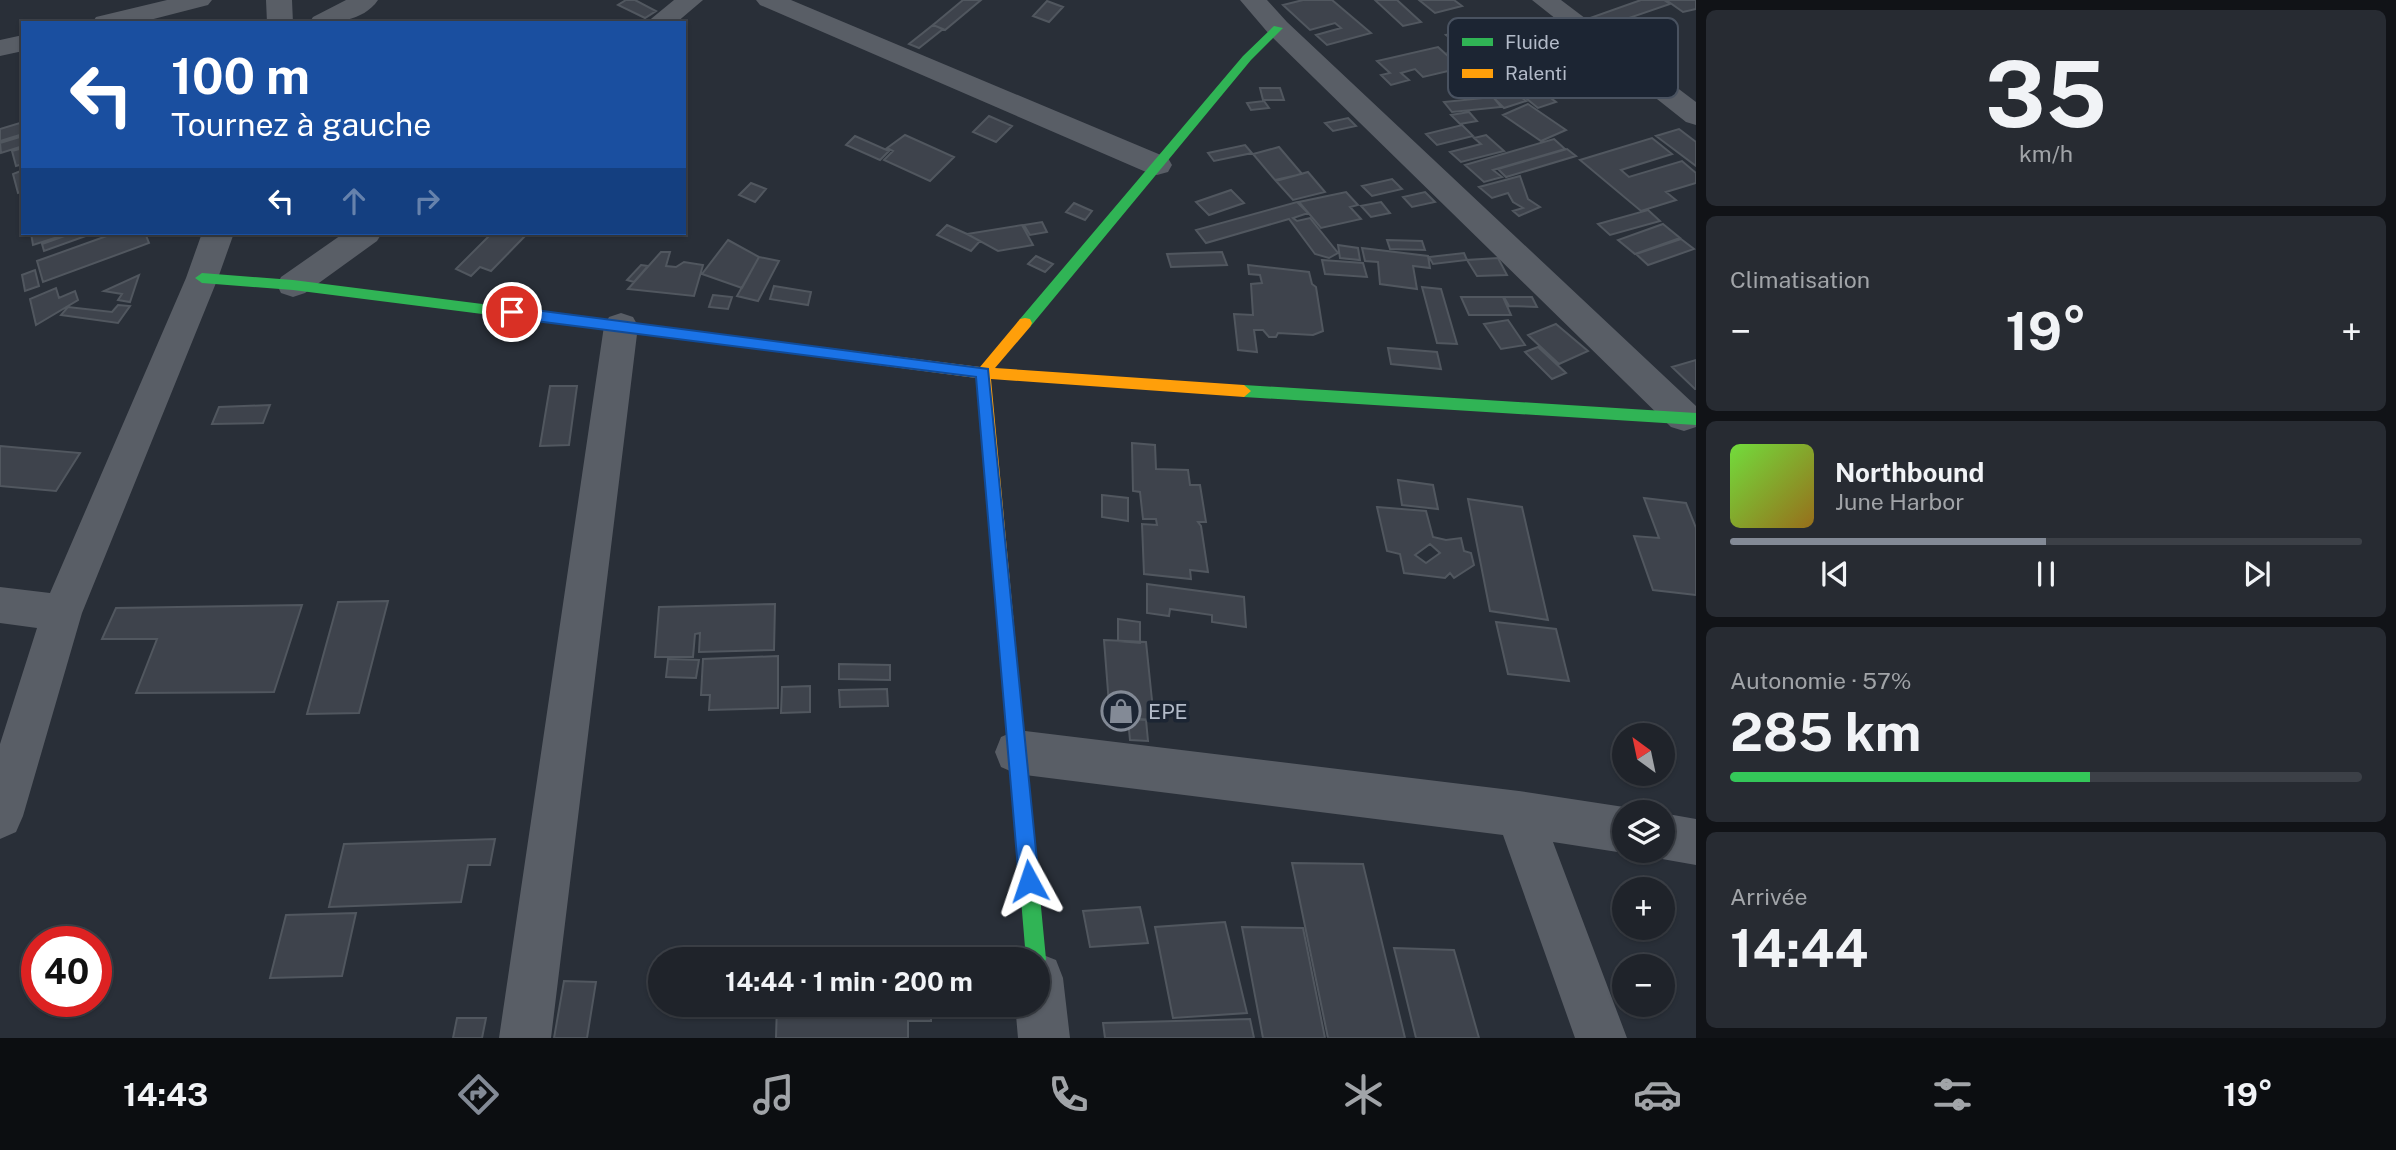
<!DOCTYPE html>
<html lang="fr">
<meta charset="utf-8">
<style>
:root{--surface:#1f232a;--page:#272b32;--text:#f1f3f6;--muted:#a1a4a8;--line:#3c4047;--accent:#838a96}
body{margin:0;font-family:"Public Sans",sans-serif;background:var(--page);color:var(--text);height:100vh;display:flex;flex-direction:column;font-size:26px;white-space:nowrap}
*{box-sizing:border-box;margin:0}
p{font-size:23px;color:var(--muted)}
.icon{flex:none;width:38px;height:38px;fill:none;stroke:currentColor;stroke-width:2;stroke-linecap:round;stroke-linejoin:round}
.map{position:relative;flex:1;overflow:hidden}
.drawer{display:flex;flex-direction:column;gap:10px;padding:10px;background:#111317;width:700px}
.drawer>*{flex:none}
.hud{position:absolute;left:21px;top:21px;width:665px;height:214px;border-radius:0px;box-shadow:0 2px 5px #0004,0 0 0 2px var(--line);background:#1a4fa0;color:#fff;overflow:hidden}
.needle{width:46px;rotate:327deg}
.tools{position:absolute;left:1612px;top:723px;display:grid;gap:14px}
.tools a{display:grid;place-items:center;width:63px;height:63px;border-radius:50%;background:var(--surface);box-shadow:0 2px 5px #0004,0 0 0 2px var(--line);font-size:35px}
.speed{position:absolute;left:21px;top:926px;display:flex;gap:14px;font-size:35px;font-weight:700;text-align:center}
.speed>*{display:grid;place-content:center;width:91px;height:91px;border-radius:50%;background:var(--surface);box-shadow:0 2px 5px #0004,0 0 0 2px var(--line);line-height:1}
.speed .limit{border:10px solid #d22;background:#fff;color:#111}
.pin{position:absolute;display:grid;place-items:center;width:60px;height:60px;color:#fff;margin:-30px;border:4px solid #fff;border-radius:50%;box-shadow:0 2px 7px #0007}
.me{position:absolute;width:77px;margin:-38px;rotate:355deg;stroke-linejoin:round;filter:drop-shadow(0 0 5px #0008)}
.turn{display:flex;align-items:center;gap:24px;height:147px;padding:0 35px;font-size:32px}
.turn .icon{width:91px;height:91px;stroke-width:2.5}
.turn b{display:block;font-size:49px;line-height:60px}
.lanes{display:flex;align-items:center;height:66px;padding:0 35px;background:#0003;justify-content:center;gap:35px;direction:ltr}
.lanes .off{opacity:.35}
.big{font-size:52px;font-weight:700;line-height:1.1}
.drawer .card{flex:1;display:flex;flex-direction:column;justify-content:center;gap:10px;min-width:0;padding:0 24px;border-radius:10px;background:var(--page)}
.drawer .dial{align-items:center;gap:0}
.dial b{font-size:91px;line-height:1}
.song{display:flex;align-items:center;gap:21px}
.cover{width:84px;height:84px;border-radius:10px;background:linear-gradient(135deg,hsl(100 70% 55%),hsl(40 70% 35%))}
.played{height:7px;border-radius:4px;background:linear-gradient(90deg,var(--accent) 50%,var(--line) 50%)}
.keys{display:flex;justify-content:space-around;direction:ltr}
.heat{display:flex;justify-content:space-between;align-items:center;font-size:38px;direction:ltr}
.charge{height:10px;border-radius:5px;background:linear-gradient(90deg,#34c759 57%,var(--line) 0)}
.trip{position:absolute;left:648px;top:947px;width:402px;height:70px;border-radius:35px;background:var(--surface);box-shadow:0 2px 5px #0004,0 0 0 2px var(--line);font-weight:700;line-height:70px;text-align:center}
.dock{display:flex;height:112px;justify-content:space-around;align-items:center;background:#0c0e11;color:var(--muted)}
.dock .icon{width:49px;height:49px}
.dock .current{color:var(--accent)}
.dock b{font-size:32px;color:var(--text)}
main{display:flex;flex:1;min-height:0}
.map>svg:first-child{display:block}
.building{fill:#3e434c;stroke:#51575f;stroke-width:2;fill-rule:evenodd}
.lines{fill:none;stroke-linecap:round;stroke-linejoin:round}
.street{fill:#595e66;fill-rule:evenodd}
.fast{fill:#30b455;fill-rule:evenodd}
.slow{fill:#ff9f0a;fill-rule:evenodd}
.route{fill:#1a73e8;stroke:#114b97;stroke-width:2}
.labels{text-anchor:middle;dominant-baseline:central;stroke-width:7;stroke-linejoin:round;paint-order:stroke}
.poi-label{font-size:21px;fill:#b3bbc9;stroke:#1c2533;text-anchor:start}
.key{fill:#1c2533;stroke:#495260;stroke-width:2}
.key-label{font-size:19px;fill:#b3bbc9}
</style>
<main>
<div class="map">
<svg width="1696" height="1038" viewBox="0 0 1696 1038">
<rect width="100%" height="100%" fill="#292f38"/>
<path class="building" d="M626,0h9l21,11 -11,7 -27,-13z
M963,0h18l-36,30 -12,-5z
M1303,0h29l39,33 -44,12 -11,-10 25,-7 -6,-5 -25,7 -27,-25z
M1375,0h22l24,22 -18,4z
M1419,0h35l8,6 -27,7z
M1641,0h23l6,4 -67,23 -13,-9z
M1666,0h30v9l-13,3z
M1047,1l16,6 -14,15 -16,-6z
M933,25l10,4 -24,19 -10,-4z
M1458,32l6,5 16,-5 17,13 -12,4 18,14 -16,4 -41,-32z
M1438,47l23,21 -38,9 -8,-8 -14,4 8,7 -18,5 -10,-10 9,-2 -13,-12z
M1460,49l66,52 -22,7 -56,-55z
M1508,64l13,11 7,-2 22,18 -6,2 12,9 -18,6 -48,-39z
M1260,88h20l4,12h-21z
M1493,97l8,10 -49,5 -8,-10z
M1264,101l5,7 -18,2 -4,-7z
M1528,104l38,26 -25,11 -38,-26z
M1469,112l8,9 -17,3 -9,-9z
M989,116l23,10 -16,16 -23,-10z
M1348,118l8,8 -23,5 -8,-8z
M23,122v12l-23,7v-12z
M1462,125l11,11 -36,9 -11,-11z
M1679,129l17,13v24l-40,-30z
M905,135l49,22 -24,24 -46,-21 9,-9 -6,-3z
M1486,135l18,16 -43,11 -11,-10 31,-8 -7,-6z
M23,136v10l-22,7 -1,-10z
M855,136l34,15 -9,9 -34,-15z
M1652,138l20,16 -51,16 8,7 53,-16 14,12v10l-30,9 10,8 -35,11 -61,-51z
M1554,139l11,10 -72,21 9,7 -18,5 -19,-17z
M1245,145l7,8 -38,8 -6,-8z
M1279,147l23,27 -27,6 -22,-26z
M23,148v16l-7,2 -4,-15z
M1567,149l9,7 -70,21 -8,-8z
M23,170v21l-5,2 -5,-19z
M1308,172l17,20 -32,8 -17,-19z
M1520,176l8,23 12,8 -21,9 -6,-5 10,-3 -10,-6 -5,-9 -16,5 -13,-11z
M1392,179l10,10 -30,7 -10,-10z
M751,183l15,6 -11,13 -16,-7z
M1231,190l13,13 -35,12 -13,-13z
M1346,192l12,13 -8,2 11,12 -40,9 -22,-26z
M1425,192l10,10 -23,5 -9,-10z
M1297,202l11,11 -15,5 4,3 13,-3 28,35 -9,5 -14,-4 -26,-35 -83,24 -10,-13z
M1381,202l9,11 -19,4 -10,-11z
M1074,203l18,8 -7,9 -19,-8z
M1648,210l12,11 -50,14 -12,-11z
M1042,222l5,10 -17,3 -6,-10z
M1663,224l17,14 -45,16 -17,-14z
M947,225l20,9 13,7 -9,10 -34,-16z
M1022,225l11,20 -35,6 -31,-17z
M31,233h39l-37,12z
M73,233h21l-50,18 -2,-7z
M115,233h30l4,10 -106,39 -6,-21z
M492,233h36l-37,38 -11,-4 -9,9 -15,-7z
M1681,239l13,10 -46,16 -12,-11z
M728,240l31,17 -17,31 -40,-14z
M1387,240l35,1 3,9 -35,-1z
M1338,245l20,3 2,12 -20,-2z
M1362,248l66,8 2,12 -17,-2 4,23 -37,-5 -2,-22 -13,-1z
M661,252h9l-4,14 10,1 8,-5 19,3 -9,31 -66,-7z
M1222,252l5,13 -56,2 -4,-13z
M1464,253l3,7 -34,4 -4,-7z
M1036,256l17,8 -8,8 -17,-8z
M759,257l20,4 -21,40 -21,-5z
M1498,258l9,17 -30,1 -10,-16z
M1322,260l41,3 4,14 -42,-3z
M641,265l7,1 -14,16 -7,-2z
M1248,265l61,7 3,12 4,3 7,44 -10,4 -35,-2 -2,4h-7l-6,-7h-9l3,22 -19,-2 -4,-36 19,1 -2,-31 11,-1 -2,-8 -11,-1z
M35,270l4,16 -14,5 -3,-16z
M139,275l-9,27 -12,-2 4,-6 -18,-3z
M774,286l37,6 -3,13 -38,-6z
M1422,287l19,2 16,55 -20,-1z
M56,288l3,10 16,-7 3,9 -42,25 -6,-26z
M713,295l19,2 -4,12 -19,-2z
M1461,297h42l8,18h-42z
M1504,297h28l5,10 -28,-1z
M118,305l12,1 -12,17 -57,-8 7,-8 44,5z
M1508,320l17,25 -24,4 -17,-25z
M1556,324l32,27 -29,13 -31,-29z
M1538,347l28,26 -14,6 -27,-27z
M1388,348l49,4 4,17 -50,-5z
M1696,360v29h-1l-23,-22z
M550,386h27l-8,59 -29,1z
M270,405l-7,18 -51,1 7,-17z
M1132,443l23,2 1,24 32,1 2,15h10l6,37h-8l3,4 7,46 -18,-2 1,9 -47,-5 -2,-50 15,1 -1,-6h-13l-3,-27 -7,-1z
M0,446l80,7 -24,38 -56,-5z
M1398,480l35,5 5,24 -36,-4z
M1102,495l26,3v23l-26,-4z
M1644,498l42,5 10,25v67l-43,-5 -19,-54 25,2z
M1468,499l54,8 26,113 -58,-9z
M1377,507l49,4 7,26 13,3 15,-2 3,13 7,2 3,12 -20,13 -4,-5 -5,5 -41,-5 -4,-19 -13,-3zM1430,544l10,9 -14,10 -11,-8z
M1147,584l97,13 2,30 -34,-5v-7l-42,-6 -1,7 -22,-3z
M388,601l-29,112 -52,1 31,-112z
M775,604l-1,46 -75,2 1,-19 -5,1 -2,23h-38l4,-50z
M302,605l-28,87 -138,1 21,-54h-55l14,-31z
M1118,619l22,3v21l-22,-2z
M1496,622l60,7 13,52 -61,-7z
M1104,640l42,2 8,78 -44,-3z
M778,656v52l-69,2 1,-15h-9l2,-36z
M668,659l31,1 -3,18 -30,-1z
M839,664l51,1v15l-51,-1z
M810,686v26l-29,1 1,-26z
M887,689l1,17 -48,1 -1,-17z
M1128,719l18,1 2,21 -18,-1z
M495,839l-5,26h-22l-7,37 -132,5 15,-63z
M1292,863l71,1 42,174h-77z
M1140,907l8,36 -58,4 -7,-36z
M356,913l-14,63 -72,2 16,-63z
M1225,922l22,91 -74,5 -18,-91z
M1242,927l61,1 22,110h-62z
M1394,948l60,2 25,88h-63z
M564,981l32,1 -9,56h-33z
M777,1004h154v17h-23v17h-132z
M457,1018h29l-4,20h-29z
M1250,1019l4,19h-149l-2,-15z"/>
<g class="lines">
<path class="street" d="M167,0h45l-4,5 -70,18h-46l4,-6z
M266,0h26l1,23h-26z
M346,0h32c-15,22 -45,23 -69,23l4,-6z
M674,0h29l-27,23h-30z
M756,0h35l377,158 4,7 -4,7 -11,3 -11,-3 -386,-167z
M1240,0h27l20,22 409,384v21l-12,4 -13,-4 -402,-393z
M1532,0h29l135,102v23l-10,-3z
M23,35v16l-23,5v-16z
M202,233h32l-16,45 -136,335 -59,203 -7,16 -16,7v-95l37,-116 -37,-5v-36l50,6 136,-315z
M344,233h38l-5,8 -72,52 -12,4 -12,-4 -4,-8 4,-8z
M621,313l12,4 5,9 -87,712h-52l105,-712 5,-9z
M1017,730l502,61 105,16 12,5h-12v38h6l-6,3 -71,-11 74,196h-52l-72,-203 -486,-61 -16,-7 -6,-15 6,-15z
M1662,813l34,6v46l-34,-6 -16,-7 16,-2z
M1038,953l18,7 7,18 7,60h-52l-3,-34h23v-45h-14z"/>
<path class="fast" d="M1274,26l9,2 -32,32 -221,267h-10l-2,-4 2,-4 223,-263z
M202,273l91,7 442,56 7,5 -7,5 -442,-56 -91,-7 -7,-5z
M1244,385l452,28v12l-452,-28 -7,-6z
M1006,617l6,3 2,5 32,334 -3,7 -5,2v-9h-12l-28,-334 2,-5z"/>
<path class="slow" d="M1025,318l5,1 2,4 -2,4 -35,41 249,17 7,6 -7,6 -253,-18 23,246 -2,5 -6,3 -6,-3 -2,-5 -22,-247 -241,-32 -7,-5 7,-5 245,31 40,-48z"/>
</g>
<path class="route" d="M512,307l476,62 51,512 -3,7 -7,3 -7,-3 -3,-7 -43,-504 -464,-59 -7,-6z"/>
<defs>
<g id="shop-ring" transform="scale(2.0125)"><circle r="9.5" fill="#1c2533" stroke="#838a96" stroke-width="1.5"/><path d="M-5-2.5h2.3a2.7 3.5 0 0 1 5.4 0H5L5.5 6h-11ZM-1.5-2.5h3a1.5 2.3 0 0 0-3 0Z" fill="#838a96"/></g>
</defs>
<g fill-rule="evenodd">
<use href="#shop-ring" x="1121" y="711"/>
</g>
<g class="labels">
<g class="poi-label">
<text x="1148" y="711">EPE</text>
</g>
</g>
<rect x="1448" y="18" width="230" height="80" rx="10" class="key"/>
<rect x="1462" y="38" width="31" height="8" fill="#30b455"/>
<rect x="1462" y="69" width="31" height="9" fill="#ff9f0a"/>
<g class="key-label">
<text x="1505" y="49">Fluide</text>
<text x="1505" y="80">Ralenti</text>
</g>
</svg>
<div class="tools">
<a><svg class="needle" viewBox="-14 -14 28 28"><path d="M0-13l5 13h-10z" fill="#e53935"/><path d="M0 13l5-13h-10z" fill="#a1a4a8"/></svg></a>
<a><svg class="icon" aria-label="layers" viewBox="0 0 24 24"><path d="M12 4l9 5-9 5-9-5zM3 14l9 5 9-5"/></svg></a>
<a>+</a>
<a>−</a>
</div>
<div class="speed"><div class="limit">40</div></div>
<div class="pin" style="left:512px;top:312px;background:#d93025"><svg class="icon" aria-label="arrive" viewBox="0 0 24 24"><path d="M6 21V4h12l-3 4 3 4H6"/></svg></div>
<svg class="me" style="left:1029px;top:881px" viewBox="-20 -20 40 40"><path d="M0-17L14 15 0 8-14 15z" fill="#1a73e8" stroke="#fff" stroke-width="4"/></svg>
<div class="trip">14:44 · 1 min · 200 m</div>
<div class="hud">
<div class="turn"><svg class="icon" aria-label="left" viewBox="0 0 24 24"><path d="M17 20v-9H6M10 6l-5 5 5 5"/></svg><div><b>100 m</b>Tournez à gauche</div></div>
<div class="lanes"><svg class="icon" aria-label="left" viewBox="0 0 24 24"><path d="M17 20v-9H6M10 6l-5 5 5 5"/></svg><svg class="icon off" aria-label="ahead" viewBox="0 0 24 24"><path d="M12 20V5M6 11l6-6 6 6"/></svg><svg class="icon off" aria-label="right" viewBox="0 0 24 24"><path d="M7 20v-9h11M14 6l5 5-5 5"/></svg></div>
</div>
</div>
<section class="drawer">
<div class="card dial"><b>35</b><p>km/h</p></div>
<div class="card"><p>Climatisation</p>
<div class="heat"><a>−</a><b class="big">19°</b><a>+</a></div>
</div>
<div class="card">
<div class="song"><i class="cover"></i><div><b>Northbound</b><p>June Harbor</p></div></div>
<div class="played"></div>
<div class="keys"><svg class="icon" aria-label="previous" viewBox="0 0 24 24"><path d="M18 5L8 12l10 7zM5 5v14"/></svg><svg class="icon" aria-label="pause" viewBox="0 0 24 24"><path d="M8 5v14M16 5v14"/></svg><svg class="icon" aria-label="next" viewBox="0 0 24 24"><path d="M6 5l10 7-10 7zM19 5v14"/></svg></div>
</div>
<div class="card"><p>Autonomie · 57%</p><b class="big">285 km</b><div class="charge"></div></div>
<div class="card"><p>Arrivée</p><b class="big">14:44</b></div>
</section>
</main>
<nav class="dock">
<b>14:43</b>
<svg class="icon current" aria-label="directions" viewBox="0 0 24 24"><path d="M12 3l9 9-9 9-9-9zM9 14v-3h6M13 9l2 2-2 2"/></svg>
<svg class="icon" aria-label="music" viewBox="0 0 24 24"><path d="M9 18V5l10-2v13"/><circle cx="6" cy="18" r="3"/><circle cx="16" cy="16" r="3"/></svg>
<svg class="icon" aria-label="phone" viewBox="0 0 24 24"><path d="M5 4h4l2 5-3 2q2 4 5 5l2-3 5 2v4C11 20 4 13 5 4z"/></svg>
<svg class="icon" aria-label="climate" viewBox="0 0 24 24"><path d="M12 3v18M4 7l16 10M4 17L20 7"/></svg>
<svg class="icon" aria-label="car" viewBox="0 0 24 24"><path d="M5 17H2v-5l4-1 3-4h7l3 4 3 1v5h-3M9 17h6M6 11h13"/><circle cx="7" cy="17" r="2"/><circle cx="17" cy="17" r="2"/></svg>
<svg class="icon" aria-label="filters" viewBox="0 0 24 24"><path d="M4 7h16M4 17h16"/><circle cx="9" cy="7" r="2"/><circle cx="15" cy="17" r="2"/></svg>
<b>19°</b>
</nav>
